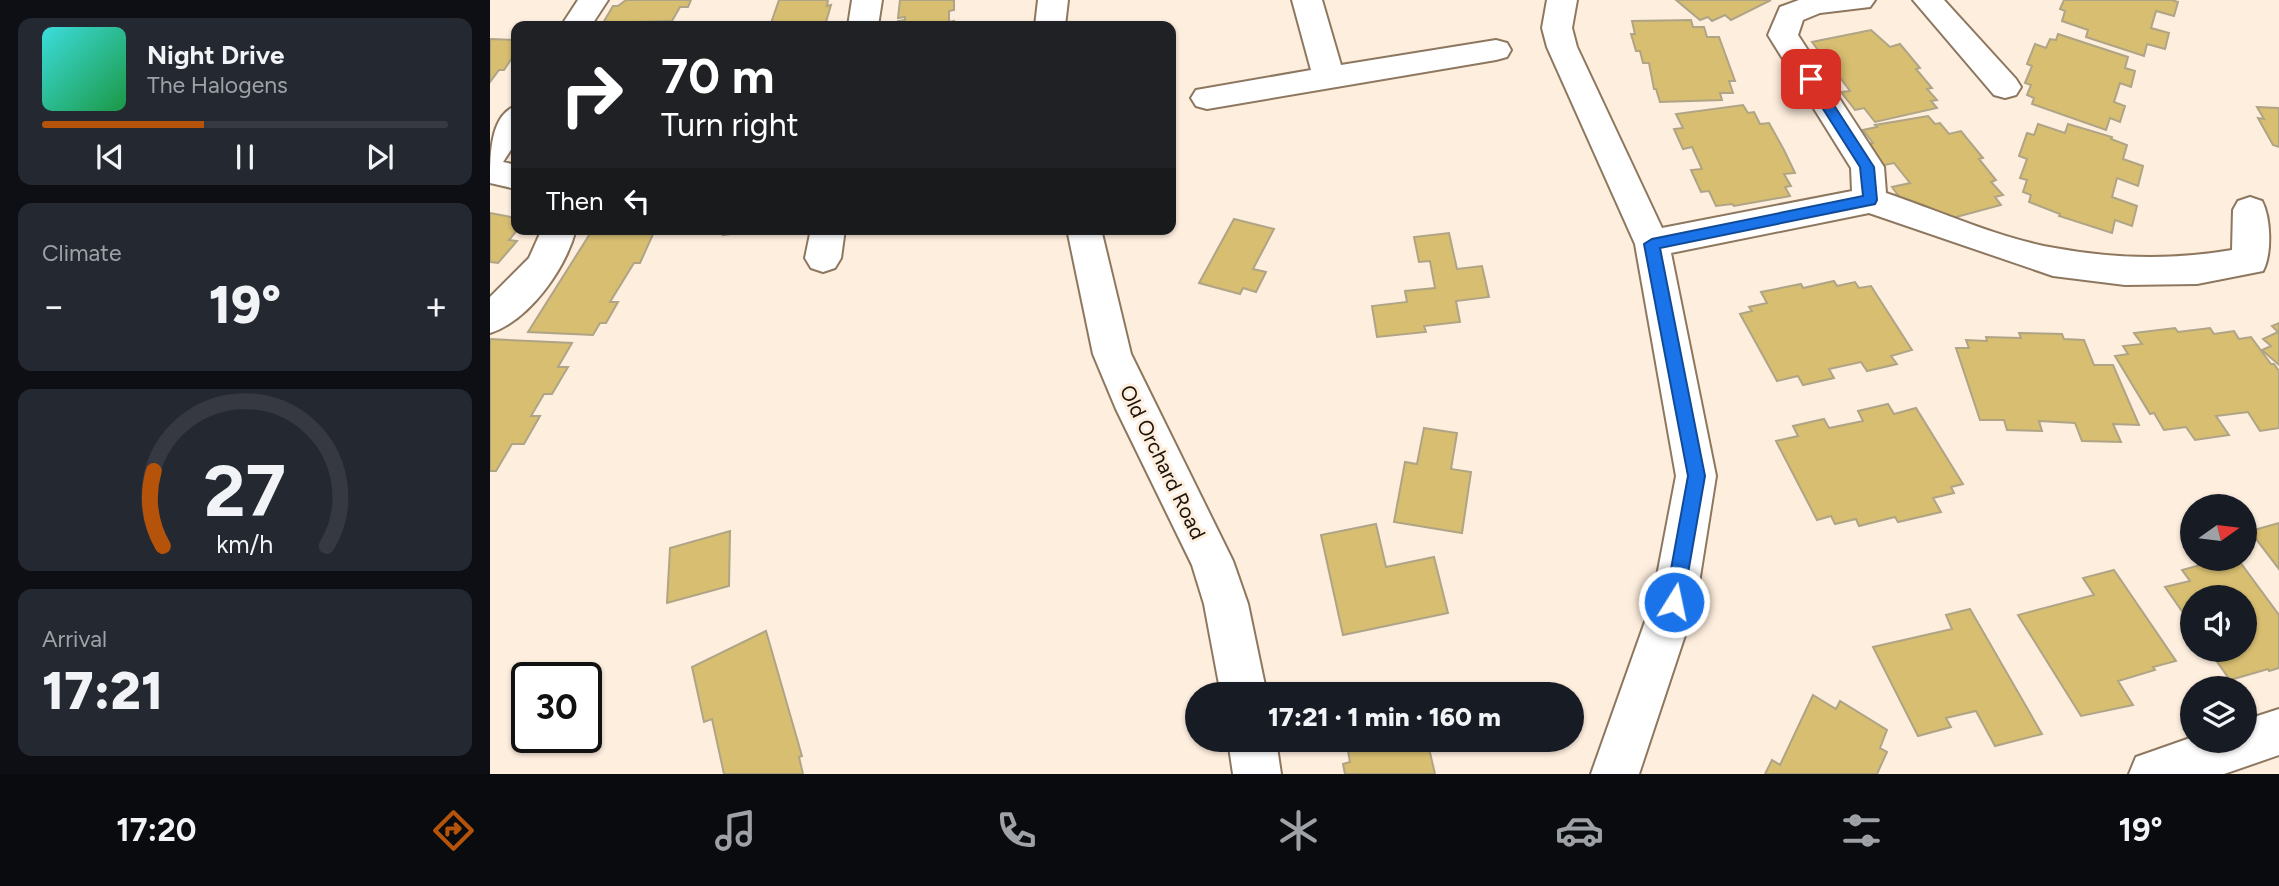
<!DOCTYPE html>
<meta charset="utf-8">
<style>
:root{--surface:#171b24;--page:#242831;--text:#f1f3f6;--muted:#9ea1a6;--line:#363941;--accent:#b45309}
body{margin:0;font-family:Figtree,sans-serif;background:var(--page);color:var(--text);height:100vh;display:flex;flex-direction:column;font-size:26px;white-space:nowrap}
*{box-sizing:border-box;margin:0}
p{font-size:23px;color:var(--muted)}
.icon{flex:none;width:38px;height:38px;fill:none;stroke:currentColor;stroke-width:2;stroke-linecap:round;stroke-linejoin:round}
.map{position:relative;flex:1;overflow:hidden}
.sheet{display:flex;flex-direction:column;gap:18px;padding:18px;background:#0d0f14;width:490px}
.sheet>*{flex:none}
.guide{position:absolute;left:21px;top:21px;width:665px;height:214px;border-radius:14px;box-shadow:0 2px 5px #0004;background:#202124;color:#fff;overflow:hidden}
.needle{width:46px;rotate:76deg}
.controls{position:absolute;left:1690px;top:494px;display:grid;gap:14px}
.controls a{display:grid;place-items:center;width:77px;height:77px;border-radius:50%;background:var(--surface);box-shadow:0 2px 5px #0004;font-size:35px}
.speed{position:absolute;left:21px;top:662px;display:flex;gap:14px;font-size:35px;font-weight:700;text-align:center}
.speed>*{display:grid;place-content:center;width:91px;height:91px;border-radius:50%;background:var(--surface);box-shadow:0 2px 5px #0004;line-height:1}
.speed .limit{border:4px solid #111;border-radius:10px;background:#fff;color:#111}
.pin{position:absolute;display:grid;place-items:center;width:60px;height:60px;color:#fff;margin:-30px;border-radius:14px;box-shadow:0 4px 10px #0006}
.me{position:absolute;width:77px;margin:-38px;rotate:10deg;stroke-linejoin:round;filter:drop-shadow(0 0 5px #0008)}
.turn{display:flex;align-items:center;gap:24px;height:147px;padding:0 35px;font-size:32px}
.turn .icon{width:91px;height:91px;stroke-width:2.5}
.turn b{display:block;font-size:49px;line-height:60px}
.then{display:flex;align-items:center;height:66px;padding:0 35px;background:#0003;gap:14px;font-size:26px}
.big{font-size:52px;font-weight:800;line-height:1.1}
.sheet .tile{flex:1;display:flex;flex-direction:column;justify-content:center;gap:10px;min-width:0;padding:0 24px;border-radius:14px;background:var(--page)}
.sheet .dial{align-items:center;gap:0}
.dial svg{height:182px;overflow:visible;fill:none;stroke:var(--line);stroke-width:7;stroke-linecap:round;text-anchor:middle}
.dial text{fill:var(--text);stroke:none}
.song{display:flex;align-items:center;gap:21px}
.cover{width:84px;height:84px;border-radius:10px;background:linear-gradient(135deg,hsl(180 70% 55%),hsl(140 70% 35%))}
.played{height:7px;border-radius:4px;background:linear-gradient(90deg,var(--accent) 40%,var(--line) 40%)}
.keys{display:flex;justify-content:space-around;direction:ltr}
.heat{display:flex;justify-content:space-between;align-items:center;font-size:38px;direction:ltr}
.trip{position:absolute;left:695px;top:682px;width:399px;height:70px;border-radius:35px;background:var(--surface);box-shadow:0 2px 5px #0004;font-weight:800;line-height:70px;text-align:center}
.tab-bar{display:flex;height:112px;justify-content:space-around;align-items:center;background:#090b0e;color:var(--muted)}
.tab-bar .icon{width:49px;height:49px}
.tab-bar .active{color:var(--accent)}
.tab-bar b{font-size:32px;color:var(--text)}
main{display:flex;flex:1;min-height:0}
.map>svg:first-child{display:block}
.building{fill:#d7be71;stroke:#afa485;stroke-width:2}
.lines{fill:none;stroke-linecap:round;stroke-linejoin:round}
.minor-casing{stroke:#8e775f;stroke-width:4}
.minor{fill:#fff;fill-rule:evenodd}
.route{fill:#1a73e8;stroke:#114b97;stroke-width:2}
.labels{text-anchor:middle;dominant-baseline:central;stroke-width:6;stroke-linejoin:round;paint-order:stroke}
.street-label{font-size:21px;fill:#1c130a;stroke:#feeede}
</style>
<main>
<section class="sheet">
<div class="tile">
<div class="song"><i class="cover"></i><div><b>Night Drive</b><p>The Halogens</p></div></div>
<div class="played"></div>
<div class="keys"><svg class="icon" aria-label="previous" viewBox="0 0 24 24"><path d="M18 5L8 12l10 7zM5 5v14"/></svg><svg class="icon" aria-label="pause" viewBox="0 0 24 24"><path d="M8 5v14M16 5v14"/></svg><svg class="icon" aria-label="next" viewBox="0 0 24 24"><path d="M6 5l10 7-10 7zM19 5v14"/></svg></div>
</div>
<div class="tile"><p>Climate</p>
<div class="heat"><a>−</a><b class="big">19°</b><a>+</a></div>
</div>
<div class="tile dial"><svg viewBox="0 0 100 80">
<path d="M14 69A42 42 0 1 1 86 69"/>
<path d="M14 69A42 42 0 0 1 10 36" stroke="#b45309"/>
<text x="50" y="56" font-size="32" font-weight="700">27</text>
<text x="50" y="72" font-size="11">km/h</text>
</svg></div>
<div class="tile"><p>Arrival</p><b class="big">17:21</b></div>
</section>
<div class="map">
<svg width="1789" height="774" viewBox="0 0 1789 774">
<rect width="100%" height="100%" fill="#feeede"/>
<path class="building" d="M136,0h65l-3,7h-8l-8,14 -69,2 10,-17h5z
M289,0h49l-1,6 4,-1 -5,17 -4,1 -1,3h-51z
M410,0h54v10l-5,1v11l5,-1v5h-56v-5l7,-1v-3l-7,1z
M1186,0h95l-40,20 -6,-5 -13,6 -4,-4 -8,3z
M1574,0h108l6,2 -4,14 -18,-5 -5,17 18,5 -4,16 -18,-5 -3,12 -58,-19 2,-7 -26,-9 3,-10 -5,-2z
M1201,20l2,7h11l3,10h12l16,44h-6l4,12h-13l2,7 -62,2 -4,-13h-2l-5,-26h-6l-3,-12h-4l-5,-17h4l-3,-13z
M1381,30l19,17 10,-3 20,24 -4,1 16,19 -5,1 10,11 -6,1 6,7 -62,14 -11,-14 -9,2 -14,-18 9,-1 -15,-20 -8,2 -14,-17 8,-2 -9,-12z
M1568,34l70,23 -3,11 10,3 -4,16 -11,-4 -6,19 11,4 -5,16 -10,-4 -4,12 -74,-26 2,-6 -7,-3 4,-10 -6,-2 7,-17 -5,-2 8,-20 11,4 4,-9 6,1z
M0,39l26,1 -3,11 3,1 -12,18h-5l-9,12z
M1253,105l5,8 6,-1 6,12 9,-1 15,27 11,23 -11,1 7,12 -6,1 5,9 -56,10 -2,-2 -16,2 -7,-15 -8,1 -10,-22 11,-1 -10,-22 -9,2 -9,-20 9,-1 -7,-14z
M1767,107l22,1v39l-6,-2 -15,-27 6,1z
M1438,116l7,8 5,-1 9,11 12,-3 22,27 -4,1 17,21 -5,2 12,13 -8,2 6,8 -52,14 -41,-10 -16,-22 18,-4 -16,-20 -14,3 -16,-21 9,-2 -10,-13 14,-3 -2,-2z
M1548,124l27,9 3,-9 44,13 -1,2 16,6 -4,14 20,7 -5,20 -21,-8 -5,19 25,9 -5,20 -17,-6 -3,13 -53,-17 1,-2 -31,-12 2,-7 -8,-3 4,-12 -7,-2 7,-19 -8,-3 8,-23 7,2z
M0,213l26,5 2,11 -9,11 8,1 -19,22 -8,-1z
M744,219l40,10 -21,40 13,3 -10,20 -13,-4 -3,6 -41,-11z
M103,229l61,3 -14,31h-6l-24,39h8l-12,21h-6l-7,12 -65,-3z
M234,229h44l-45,6z
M959,233l8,36 25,-3 7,31 -33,4 4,21 -36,4 2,6 -49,5 -5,-31 35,-4 -2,-11 30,-3 -5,-27 -11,1 -5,-25z
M1344,281l3,5 18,-4 4,6 12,-2 41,64 -21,6 6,8 -30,7 -6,-9 -32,7 5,9 -31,7 -5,-9 -21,5 -37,-67 12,-3 -3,-4 18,-4 -6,-11 40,-8 2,4z
M1789,323v42l-17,-15 9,-4 -8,-7 15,-7 -6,-6z
M1685,328l3,4 32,-4 4,6 20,-3 5,8 12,-2 20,27h3l5,7v57l-19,3 -12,-19 -32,4 13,19 -34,5 -9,-13 -22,3 -10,-17 -4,1 -35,-58 13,-2 -5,-8 19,-2 -8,-11z
M1529,333l43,1 2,5 20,1 10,25h19l26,60 -26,-1 8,18 -39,-1 -7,-18 -36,-2 3,10 -35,-1 -3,-10h-24l-24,-72h13l-3,-8 21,1 -1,-4 35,1z
M0,339l82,4 -14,24h10l-16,27h-8l-13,22h9l-16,28h-12l-16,27h-6z
M1398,404l6,10 22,-6 47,76 -12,3 3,6 -21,5 8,14 -43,10 -3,-5 -36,9 -3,-7 -21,5 -4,-8 -14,4 -41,-79 22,-5 -5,-10 31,-7 5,9 34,-7 -5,-10z
M934,428l33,5 -6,36 20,3 -9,61 -68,-11 11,-60 12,2z
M1789,523v46l-29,-38z
M886,524l10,43 48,-10 14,56 -105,22 -22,-100z
M240,531l-1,55 -62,17 3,-55z
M1735,558h12l42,57v53l-10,3 -1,-2 -38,11 -22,-31h37v-52h-52v30l-28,-40 25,-6 -8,-11z
M1624,570l62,91 -23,6 2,3 -37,11 15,24 -52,11 -63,-101 76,-20 -11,-17z
M1480,609l72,125 -47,12 -19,-35 -30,7 5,9 -33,9 -45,-89 79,-18 -6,-14z
M276,631l36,125 -3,1 4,17h-79l-12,-55 -8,3 -12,-55z
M1323,695l23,14 4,-8 47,29 -7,18 7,4 -10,22h-112l7,-14 8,5z
M856,740h73l1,6 8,-2 7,30h-90l-2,-10 7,-2z"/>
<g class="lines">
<g class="minor-casing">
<path id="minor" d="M88,0h30l-17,26h-30z
M362,0h30l-4,26h-30z
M548,0h30l-3,26h-30z
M802,0h30l19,65 155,-25 11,3 4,7 -4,7 -11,3 -289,49 -11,-3 -5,-8 5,-8 115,-20z
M1057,0h30l-5,28 5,19 85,181 190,-37 -1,-23 -83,-133 12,-28 19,-7h76l-5,7 -50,6 -17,7 -5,15 86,132 2,26c53,18 115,46 169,55 59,11 119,12 177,2l1,-40 5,-9 12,-4 12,4c9,17 10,53 1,70l-66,13 -72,1 -72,-9 -184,-63 -198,40 45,223 -20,126 -57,172h-48l61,-172 24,-126 -41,-232 -88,-197 -5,-19z
M1423,0h31l72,79 5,8 -5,8 -11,3 -11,-3z
M26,106v36l-13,20 13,3v24l-26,-6c0,-28 0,-68 26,-77z
M52,229h34c-10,39 -46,91 -86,104v-36l39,-39z
M321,229h34l-4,29 -6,10 -12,4 -12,-4 -6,-10z
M577,229h34l30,125 102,207 15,43 19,91h-46l-17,-91 -12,-39 -76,-156 -23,-55z
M1789,709v46l-55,19h-95l7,-17 57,-20v3h52v-20z
M738,740h48l5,34h-48z"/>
</g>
<use href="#minor" class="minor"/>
</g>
<path class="route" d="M1321,74l4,2 59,91 3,33 -2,4 -215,44 45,228 -22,126 -3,6 -6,3 -6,-3 -3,-6 23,-126 -44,-232 8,-5 211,-43 -3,-29 -56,-88z"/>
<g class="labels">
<g class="street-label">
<text transform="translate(673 462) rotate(64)">Old Orchard Road</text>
</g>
</g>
</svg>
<div class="controls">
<a><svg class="needle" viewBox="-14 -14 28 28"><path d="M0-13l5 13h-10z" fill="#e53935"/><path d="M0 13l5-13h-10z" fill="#9ea1a6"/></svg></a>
<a><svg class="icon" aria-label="sound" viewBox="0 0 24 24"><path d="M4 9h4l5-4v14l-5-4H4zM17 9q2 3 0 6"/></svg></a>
<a><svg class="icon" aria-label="layers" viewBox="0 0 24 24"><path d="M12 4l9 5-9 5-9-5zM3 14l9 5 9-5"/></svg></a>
</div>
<div class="speed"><div class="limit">30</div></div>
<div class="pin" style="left:1321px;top:79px;background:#d93025"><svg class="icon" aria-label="arrive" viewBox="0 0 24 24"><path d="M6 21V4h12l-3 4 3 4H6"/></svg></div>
<svg class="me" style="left:1184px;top:602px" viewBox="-20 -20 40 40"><circle r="17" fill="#1a73e8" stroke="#fff" stroke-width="3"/><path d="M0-11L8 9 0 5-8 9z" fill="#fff"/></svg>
<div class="trip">17:21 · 1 min · 160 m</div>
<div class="guide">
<div class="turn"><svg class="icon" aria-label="right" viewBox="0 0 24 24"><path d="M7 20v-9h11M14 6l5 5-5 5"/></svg><div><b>70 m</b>Turn right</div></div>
<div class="then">Then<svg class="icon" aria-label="left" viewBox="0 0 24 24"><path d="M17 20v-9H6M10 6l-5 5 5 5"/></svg></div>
</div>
</div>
</main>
<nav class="tab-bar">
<b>17:20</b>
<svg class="icon active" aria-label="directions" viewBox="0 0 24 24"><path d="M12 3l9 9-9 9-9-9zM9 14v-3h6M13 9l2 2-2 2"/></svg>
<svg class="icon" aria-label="music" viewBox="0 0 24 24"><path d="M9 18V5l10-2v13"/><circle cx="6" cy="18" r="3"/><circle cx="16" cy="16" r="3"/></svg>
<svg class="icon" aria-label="phone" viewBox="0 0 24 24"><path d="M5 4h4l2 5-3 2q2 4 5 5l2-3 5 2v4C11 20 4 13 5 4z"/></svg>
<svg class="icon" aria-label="climate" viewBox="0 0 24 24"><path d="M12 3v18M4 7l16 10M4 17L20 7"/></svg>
<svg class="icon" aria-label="car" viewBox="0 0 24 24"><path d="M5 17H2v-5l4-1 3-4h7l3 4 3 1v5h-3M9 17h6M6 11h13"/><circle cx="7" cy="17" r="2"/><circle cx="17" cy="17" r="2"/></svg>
<svg class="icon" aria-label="filters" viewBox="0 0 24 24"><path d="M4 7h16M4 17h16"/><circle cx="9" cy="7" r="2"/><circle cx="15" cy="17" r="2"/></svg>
<b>19°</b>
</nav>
